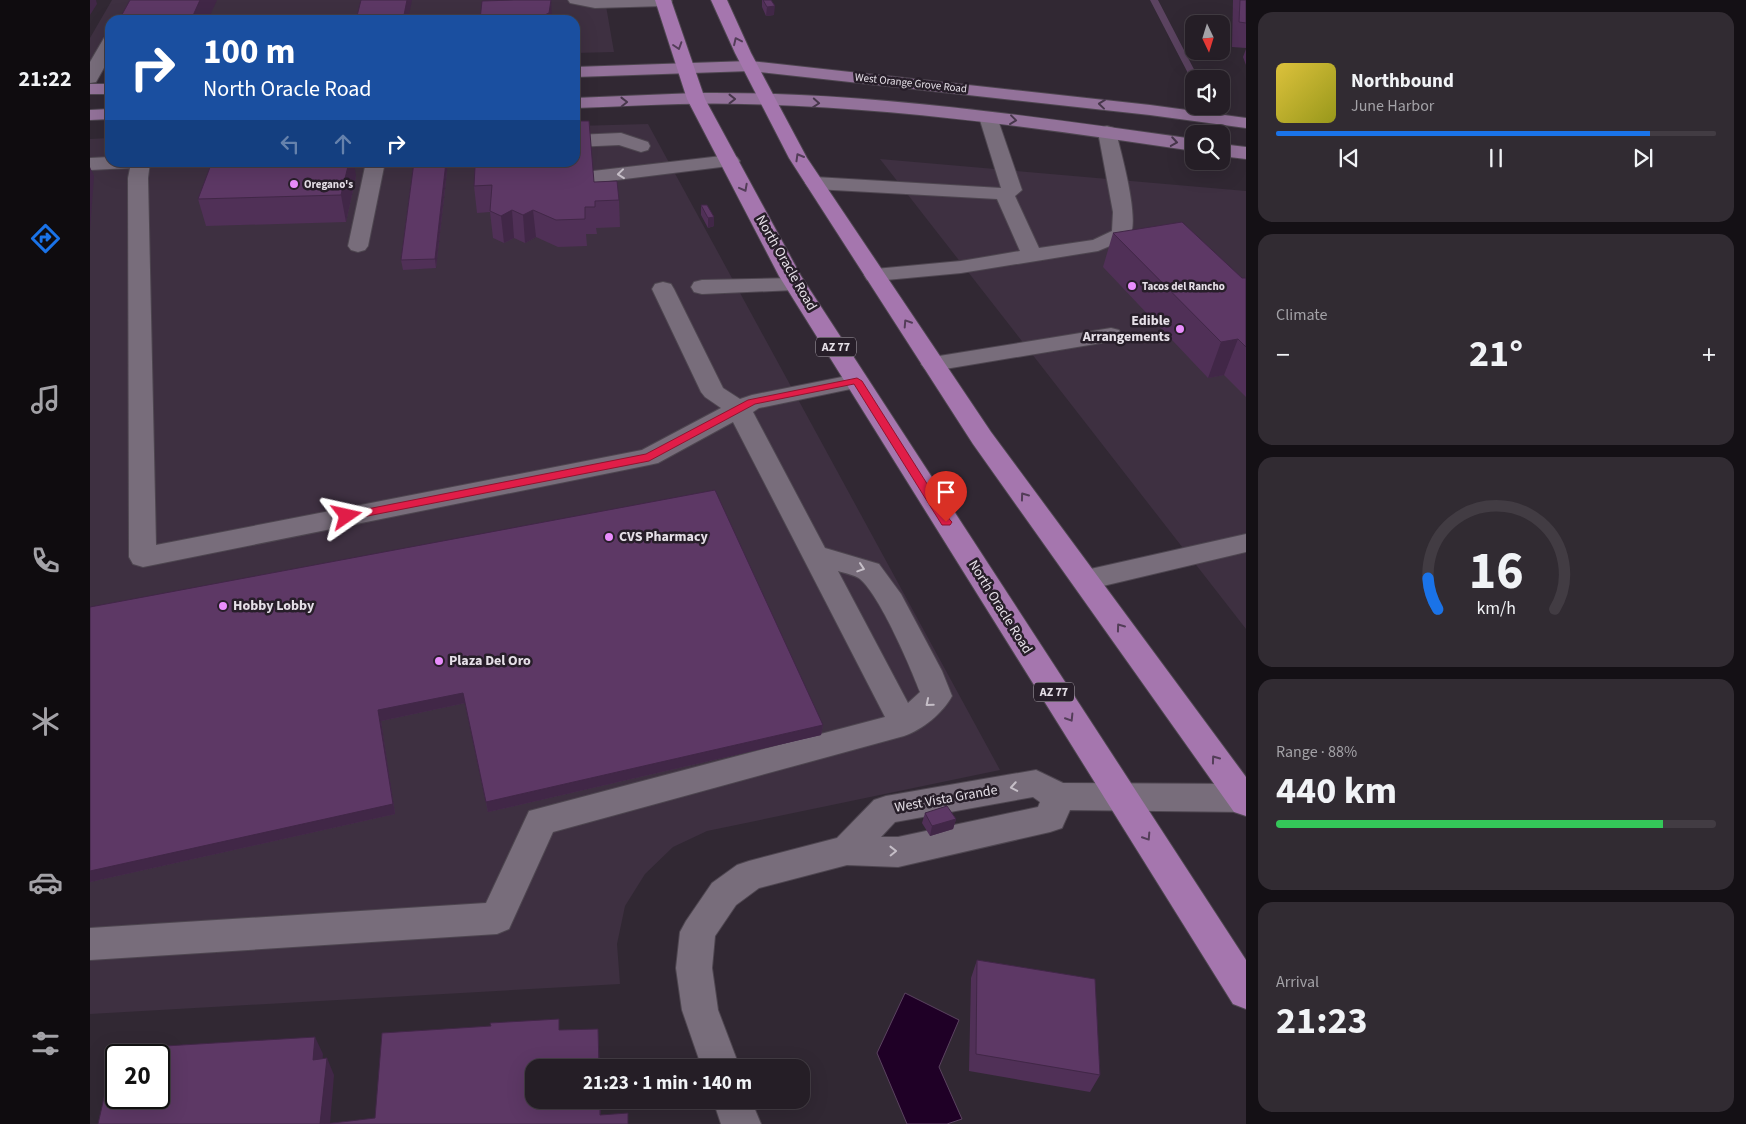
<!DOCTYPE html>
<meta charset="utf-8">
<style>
:root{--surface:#251e26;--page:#312b32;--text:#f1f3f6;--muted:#a3a2a7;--line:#423c43;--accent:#1a73e8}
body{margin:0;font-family:"Source Sans 3",sans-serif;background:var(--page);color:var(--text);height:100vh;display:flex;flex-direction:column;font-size:19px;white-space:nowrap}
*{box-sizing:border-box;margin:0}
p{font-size:16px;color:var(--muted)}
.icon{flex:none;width:28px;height:28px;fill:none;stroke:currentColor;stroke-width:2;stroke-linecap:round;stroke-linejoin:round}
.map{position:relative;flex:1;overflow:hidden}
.sheet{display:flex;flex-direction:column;gap:12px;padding:12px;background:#141015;width:500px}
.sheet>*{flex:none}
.hud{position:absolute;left:15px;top:15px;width:475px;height:152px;border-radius:15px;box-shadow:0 5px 20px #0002,0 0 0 1px var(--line);background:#1a4fa0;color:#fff;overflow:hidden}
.needle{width:32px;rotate:176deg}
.buttons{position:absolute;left:1095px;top:15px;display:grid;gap:10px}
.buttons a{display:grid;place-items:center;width:45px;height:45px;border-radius:10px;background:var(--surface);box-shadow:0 5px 20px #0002,0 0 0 1px var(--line);font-size:25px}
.speed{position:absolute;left:15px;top:1044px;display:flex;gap:10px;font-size:25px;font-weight:700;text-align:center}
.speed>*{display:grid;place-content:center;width:65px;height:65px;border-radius:50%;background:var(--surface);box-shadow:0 5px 20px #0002,0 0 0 1px var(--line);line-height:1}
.speed .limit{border:2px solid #111;border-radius:8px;background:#fff;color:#111}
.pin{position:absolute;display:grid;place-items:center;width:42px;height:42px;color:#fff;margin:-51px -21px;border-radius:50% 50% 50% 0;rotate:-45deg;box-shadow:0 0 5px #0007}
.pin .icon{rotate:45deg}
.me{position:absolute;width:55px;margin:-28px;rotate:79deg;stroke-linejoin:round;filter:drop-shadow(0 0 4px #0008)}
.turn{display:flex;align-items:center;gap:18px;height:105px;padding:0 15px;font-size:22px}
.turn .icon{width:65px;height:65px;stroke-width:2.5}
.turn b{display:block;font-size:35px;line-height:42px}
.lanes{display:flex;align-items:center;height:48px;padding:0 15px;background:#0003;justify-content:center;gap:25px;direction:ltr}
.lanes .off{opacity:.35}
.big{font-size:38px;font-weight:700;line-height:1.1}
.sheet .card{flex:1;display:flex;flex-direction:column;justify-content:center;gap:8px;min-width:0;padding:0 18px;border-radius:15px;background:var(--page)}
.sheet .dial{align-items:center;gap:0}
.dial svg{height:130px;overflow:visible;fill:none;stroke:var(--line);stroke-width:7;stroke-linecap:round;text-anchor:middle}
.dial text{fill:var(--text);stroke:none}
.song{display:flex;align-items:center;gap:15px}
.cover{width:60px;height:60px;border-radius:8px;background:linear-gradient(135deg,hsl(50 70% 55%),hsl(60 70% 35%))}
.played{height:5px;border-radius:2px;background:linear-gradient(90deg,var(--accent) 85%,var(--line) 85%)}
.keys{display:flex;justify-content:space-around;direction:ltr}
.heat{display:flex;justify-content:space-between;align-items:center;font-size:28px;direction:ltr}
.charge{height:8px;border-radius:4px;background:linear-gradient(90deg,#34c759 88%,var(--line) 0)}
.trip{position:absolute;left:435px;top:1059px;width:285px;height:50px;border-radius:15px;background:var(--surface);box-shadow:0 5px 20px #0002,0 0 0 1px var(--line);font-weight:700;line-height:50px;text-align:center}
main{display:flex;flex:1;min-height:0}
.menu{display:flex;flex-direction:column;width:90px;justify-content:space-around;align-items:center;background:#0f0c0f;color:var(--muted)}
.menu .icon{width:35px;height:35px}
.menu .on{color:var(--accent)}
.menu b{font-size:22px;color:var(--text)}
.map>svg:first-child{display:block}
.built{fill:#3e3041}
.water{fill:#1f0026;stroke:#5b4360}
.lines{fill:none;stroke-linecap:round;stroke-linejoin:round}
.stream{fill:#5b4360;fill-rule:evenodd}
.minor-casing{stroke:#4e4650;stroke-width:2}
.major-casing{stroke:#4e4650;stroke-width:2}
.highway-casing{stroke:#4e4650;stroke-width:2}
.minor{fill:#786d7b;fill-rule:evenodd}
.major{fill:#93729a;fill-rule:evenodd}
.highway{fill:#a576ae;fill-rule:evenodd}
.wall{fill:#503057}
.shaded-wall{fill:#412747}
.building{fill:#5d3865;stroke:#412747;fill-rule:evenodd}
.oneway{stroke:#533d58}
.oneway2{stroke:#47374b}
.oneway3{stroke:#c5bec7}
.route{fill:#e11d48;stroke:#92132f}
.poi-dot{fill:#ea8dfd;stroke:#271e29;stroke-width:2}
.labels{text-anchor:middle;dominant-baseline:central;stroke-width:5;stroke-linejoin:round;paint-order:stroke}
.far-street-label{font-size:11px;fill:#e6e0e8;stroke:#271e29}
.far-poi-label{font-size:11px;font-weight:bold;fill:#e6e0e8;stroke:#271e29;text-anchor:start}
.shield{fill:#271e29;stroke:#ada6af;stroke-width:1}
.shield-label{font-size:12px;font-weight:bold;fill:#e6e0e8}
.street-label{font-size:14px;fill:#e6e0e8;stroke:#271e29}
.poi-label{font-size:14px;font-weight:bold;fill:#e6e0e8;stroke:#271e29;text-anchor:start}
</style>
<main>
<nav class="menu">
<b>21:22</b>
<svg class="icon on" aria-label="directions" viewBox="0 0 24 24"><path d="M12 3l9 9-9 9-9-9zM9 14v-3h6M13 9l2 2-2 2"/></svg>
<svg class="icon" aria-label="music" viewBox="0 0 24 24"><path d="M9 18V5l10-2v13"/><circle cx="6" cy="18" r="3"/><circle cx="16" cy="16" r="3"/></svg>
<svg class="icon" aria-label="phone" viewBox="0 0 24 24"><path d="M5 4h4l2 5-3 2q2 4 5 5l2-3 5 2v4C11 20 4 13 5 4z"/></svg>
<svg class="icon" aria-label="climate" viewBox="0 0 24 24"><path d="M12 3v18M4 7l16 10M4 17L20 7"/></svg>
<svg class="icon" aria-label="car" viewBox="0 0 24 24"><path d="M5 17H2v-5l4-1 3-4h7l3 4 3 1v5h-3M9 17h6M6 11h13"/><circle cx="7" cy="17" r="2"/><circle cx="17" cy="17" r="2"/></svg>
<svg class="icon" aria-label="filters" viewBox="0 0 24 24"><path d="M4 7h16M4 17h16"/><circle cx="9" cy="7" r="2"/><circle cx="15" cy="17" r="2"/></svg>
</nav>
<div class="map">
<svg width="1156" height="1124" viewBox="0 0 1156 1124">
<rect width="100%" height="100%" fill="#312833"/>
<path class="built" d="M22,0h493l9,52 -39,1v-33h-465v45l-20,1v-28z
M558,124l352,646 -293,61 -34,16 -28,27 -20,32 -8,38 3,40 -530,30v-875l20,-1v24h465v-36z
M790,159l366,32v438l-267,-343z"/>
<path class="water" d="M815,993l54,27 -20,47 23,52 -15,5h-40l-30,-71z"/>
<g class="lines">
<path class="stream" d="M1060,0h8l41,79h-5v2l-3,-2z
M1131,104l5,4 -1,2h-6l-3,-4h5z"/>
<g class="minor-casing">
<path id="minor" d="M478,0h103l1,1 -2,3 -6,2 -69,2 -25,-5z
M20,36v21l-14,25 -6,1v-21l14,-24z
M898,112l6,1 3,4 25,73 -7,6 24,52 54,-8 19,-9 1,-19 -15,-80 2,-4 7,-2 7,2 2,4c5,21 25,90 13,106l-31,13 -137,22 -86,8 -8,-1 -3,-5 3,-5 8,-1 86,-8 59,-10 -23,-52 -182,-10 -7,-2 -3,-4 3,-4 7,-2 186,11 -22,-71 3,-4z
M531,133l27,9 2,4 -2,4 -7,2 -22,-7 -44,2v-12z
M640,155l7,2 3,4 -3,4 -144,18 -7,-2 -3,-4 3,-4 7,-2z
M20,157v5h40l-2,16 8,367 486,-95 79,-42 -16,-11 -4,-5 -49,-103 3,-5 8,-2 8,2 3,5 49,99 17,11 12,-4 105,-21 8,2 4,5 -4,5 -106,22 -6,4 72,136 54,16 22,30 41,77 10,25c-9,17 -30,34 -48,40l-351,96 -44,97 -12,5 -407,26v-32l396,-25 43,-92 356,-94 -152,-295 -75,41 -9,2 -506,102 -10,-3 -4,-7 -1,-379 2,-10 -40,2v-12zM748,571c6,2 17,4 22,8 20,17 50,87 60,113l-12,11z
M276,162h19l-17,84 -3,4 -7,2 -7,-2 -3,-4z
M379,162c16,0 53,-1 63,13l-3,4 -7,2 -51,-15z
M705,278l8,1 3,5 -3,5 -8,1 -93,4 -8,-2 -3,-5 3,-5 8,-2z
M1021,328l8,2 3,5 -3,5 -186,31 -8,-2 -4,-5 4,-5 8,-2z
M1156,534v18l-160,38 -10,-3 -4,-7 4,-7 10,-3z
M946,770l27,13 183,1v28l-176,-2 -8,18 -12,4 -152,35 -51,-2 -88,23 -23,17 -21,31 -3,32 6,42 22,58h-38l-20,-58 -6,-42 4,-36 6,-11 26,-38 25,-18 12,-4 88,-23 37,-38 12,-4zM943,797l7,5 -2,5 -140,30h-17l14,-15z
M623,1100h38l10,24h-40z"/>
</g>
<g class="major-casing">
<path id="major" d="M660,61l400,44 96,13v10l-96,-13 -400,-44 -175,6v-10z
M0,84h20v10h-20z
M606,93c166,-2 333,23 498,46v12c-149,-22 -298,-44 -449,-47 -56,-2 -113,2 -170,4v-10z
M20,109v10l-20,1v-10z
M1131,144l25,3v12l-25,-3z"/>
</g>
<g class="highway-casing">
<path id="highway" d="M565,0h16l34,99 96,177 445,684v49l-13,-5 -454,-728 -92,-177z
M621,0h16l24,53 56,105 184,274 255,345v39l-12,-4 -261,-368 -184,-286 -54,-105z"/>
</g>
<use href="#minor" class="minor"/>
<use href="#major" class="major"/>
<use href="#highway" class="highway"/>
</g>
<path class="wall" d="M672,0h9l3,15 -8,1 -4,-9z
M1143,0h13v48l-14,-1z
M1156,49v16l-3,-8z
M324,162h34l-12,106 -33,2 -2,-10z
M266,176l-10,46 -140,4 -8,-27z
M504,182l25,18 1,27 -24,1 1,6h-11l1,12 -29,1 -22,-10 -11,6 -11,-5 -10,5 -11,-5 -3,-26 -13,1 -3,-27z
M611,205l13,12v9l-6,2 -7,-13z
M1023,233l129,45h4v119l-22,-22 -16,3 -105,-111z
M0,607l733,118 -2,10 -333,77 -23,-109 -84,18 14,93 -305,68z
M835,813l31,6 -3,10 -23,7 -8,-13z
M887,960l123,115 -10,17 -121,-21 2,-93z"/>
<path class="shaded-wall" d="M0,0h6l1,4 -7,11z
M110,0h17l-9,20h-17z
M317,0h5l-4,20h-5z
M461,0l1,20h-19z
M685,6l-1,9 -8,1 1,-9z
M259,162h5l2,14 -10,46 -5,-27z
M356,162h2l-12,106 -1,-9z
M0,167l4,9 -4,55z
M422,210l2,28 -10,5 -3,-27z
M443,210l3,27 -11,6 -2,-28z
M624,217v9l-6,2v-10z
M1148,339l-14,36 -16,3 13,-36z
M373,693l2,10 -84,18 14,93 -305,68v-11l288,-161z
M733,725l-2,10 -333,77 -2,-10z
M866,819l-3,10 -23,7 2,-10z
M508,1029l1,17 1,22h-1z
M225,1037l8,17 -2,23 -8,-17z
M237,1058l7,17 -4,49h-10z
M510,1100h1v24l-1,-9z"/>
<path class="building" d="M40,0h70l-9,20h-72z
M271,0h46l-4,20h-47z
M424,0h37l-2,13 -16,7h-53l2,-19z
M673,0h8l4,6 -8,1z
M1150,0h6v23l-7,-1z
M485,121h14l5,61 23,-1 2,19 -24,1v6h-10v12l-29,1 -23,-10 -10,5 -11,-5 -11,6 -11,-5 2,-26 -18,1 1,-19 45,-1v-4h55z
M122,162h137l-8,33 -143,4z
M324,162h32l-11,97 -34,1z
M611,205h6l7,12 -6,1z
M1092,222l60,56h4v69l-8,-8 -17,3 -108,-109z
M625,490l108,235 -337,77 -23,-109 -85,17 15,94 -303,67v-264z
M857,806l9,13 -24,7 -7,-13z
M887,960l118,19 5,96 -124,-21z
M469,1019v11l39,-1 1,39h-65v32h66v15l28,-2v11h-304l51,-6 7,-85 109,-7 -1,-3z
M225,1037l-2,23 14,-2 -7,66h-222l17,-75zM26,1055h43v43h-43z"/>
<defs><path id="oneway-chevron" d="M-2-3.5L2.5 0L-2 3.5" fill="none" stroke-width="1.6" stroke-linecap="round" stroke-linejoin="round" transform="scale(1.25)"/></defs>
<g class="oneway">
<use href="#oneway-chevron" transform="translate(647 41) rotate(-115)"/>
<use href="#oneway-chevron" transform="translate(588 46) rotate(72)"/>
<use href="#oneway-chevron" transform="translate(709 157) rotate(-120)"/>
<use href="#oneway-chevron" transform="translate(654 188) rotate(62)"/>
<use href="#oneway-chevron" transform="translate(817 323) rotate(-123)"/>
<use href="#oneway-chevron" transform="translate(934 496) rotate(-126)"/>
<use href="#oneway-chevron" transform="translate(1030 627) rotate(-126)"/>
<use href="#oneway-chevron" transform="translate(980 718) rotate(58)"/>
<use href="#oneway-chevron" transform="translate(1125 759) rotate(-126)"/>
<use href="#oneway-chevron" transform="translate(1057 837) rotate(57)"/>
</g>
<g class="oneway2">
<use href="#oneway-chevron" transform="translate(642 99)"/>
<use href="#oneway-chevron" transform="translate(534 102) rotate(-1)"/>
<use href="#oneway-chevron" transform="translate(726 103) rotate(4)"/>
<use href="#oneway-chevron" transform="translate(1012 104) rotate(-174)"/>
<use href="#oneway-chevron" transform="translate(923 120) rotate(7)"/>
<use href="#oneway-chevron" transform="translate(1084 142) rotate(9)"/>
</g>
<g class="oneway3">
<use href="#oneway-chevron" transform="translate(531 174) rotate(174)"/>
<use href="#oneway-chevron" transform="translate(771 568) rotate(18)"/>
<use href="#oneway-chevron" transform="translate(839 703) rotate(140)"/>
<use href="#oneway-chevron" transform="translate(924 787) rotate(170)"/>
<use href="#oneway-chevron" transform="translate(803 851) rotate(-1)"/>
</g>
<path class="route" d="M767,378l5,3 88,139 2,2 -2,3h-8l-88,-141 -99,20 -106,57 -302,59 -5,-4 5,-3 299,-59 102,-54z"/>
<g class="poi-dot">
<circle cx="204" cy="184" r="5"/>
<circle cx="1042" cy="286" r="5"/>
<circle cx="1090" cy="329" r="5"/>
<circle cx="519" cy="537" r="5"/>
<circle cx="133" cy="606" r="5"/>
<circle cx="349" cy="661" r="5"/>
</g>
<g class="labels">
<g class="far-street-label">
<text transform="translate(821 83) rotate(6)">West Orange Grove Road</text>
</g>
<g class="far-poi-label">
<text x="214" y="184">Oregano's</text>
<text x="1052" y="286">Tacos del Rancho</text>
</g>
<g class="shield">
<rect x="726" y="337.5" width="40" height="19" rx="4"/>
<rect x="944" y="682.5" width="40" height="19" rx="4"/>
</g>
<g class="shield-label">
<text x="746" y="347">AZ 77</text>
<text x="964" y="692">AZ 77</text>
</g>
<g class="street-label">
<text transform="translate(696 263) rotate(60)">North Oracle Road</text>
<text transform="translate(910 607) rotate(58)">North Oracle Road</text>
<text transform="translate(856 799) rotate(-10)">West Vista Grande</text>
</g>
<g class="poi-label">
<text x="1080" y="321" text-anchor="end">Edible<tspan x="1080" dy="16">Arrangements</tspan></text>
<text x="529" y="537">CVS Pharmacy</text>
<text x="143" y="606">Hobby Lobby</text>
<text x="359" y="661">Plaza Del Oro</text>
</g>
</g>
</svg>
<div class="buttons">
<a><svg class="needle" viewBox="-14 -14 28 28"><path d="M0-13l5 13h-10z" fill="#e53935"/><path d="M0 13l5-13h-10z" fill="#a3a2a7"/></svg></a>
<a><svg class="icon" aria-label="sound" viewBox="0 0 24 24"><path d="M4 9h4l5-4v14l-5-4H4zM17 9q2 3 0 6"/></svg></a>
<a><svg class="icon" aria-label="search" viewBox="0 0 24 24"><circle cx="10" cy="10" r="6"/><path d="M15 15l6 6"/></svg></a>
</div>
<div class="speed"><div class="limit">20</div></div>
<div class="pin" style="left:856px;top:522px;background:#d93025"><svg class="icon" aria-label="arrive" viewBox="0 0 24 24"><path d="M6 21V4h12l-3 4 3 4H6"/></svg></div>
<svg class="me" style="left:257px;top:516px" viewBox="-20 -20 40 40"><path d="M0-17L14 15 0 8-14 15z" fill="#e11d48" stroke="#fff" stroke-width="4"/></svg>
<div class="trip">21:23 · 1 min · 140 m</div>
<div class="hud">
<div class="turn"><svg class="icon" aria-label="right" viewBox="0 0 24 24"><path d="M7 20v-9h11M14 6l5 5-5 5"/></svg><div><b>100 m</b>North Oracle Road</div></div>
<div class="lanes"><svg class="icon off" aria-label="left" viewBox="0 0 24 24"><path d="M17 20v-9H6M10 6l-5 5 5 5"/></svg><svg class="icon off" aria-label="ahead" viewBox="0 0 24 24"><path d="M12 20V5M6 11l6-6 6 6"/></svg><svg class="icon" aria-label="right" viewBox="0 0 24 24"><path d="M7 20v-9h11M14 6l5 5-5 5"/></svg></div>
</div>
</div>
<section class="sheet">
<div class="card">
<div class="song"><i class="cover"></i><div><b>Northbound</b><p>June Harbor</p></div></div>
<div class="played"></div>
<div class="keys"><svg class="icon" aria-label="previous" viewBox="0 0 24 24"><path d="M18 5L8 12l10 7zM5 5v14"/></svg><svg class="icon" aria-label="pause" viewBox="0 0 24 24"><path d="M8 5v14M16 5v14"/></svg><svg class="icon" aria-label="next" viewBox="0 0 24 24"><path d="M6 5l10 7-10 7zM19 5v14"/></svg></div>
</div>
<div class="card"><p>Climate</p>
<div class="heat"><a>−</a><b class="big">21°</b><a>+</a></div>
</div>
<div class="card dial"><svg viewBox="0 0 100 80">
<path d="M14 69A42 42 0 1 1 86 69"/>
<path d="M14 69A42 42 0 0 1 8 50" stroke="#1a73e8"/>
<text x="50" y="56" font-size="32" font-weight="700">16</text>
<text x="50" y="72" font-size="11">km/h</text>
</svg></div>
<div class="card"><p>Range · 88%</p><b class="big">440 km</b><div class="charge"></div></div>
<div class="card"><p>Arrival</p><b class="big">21:23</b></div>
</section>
</main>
